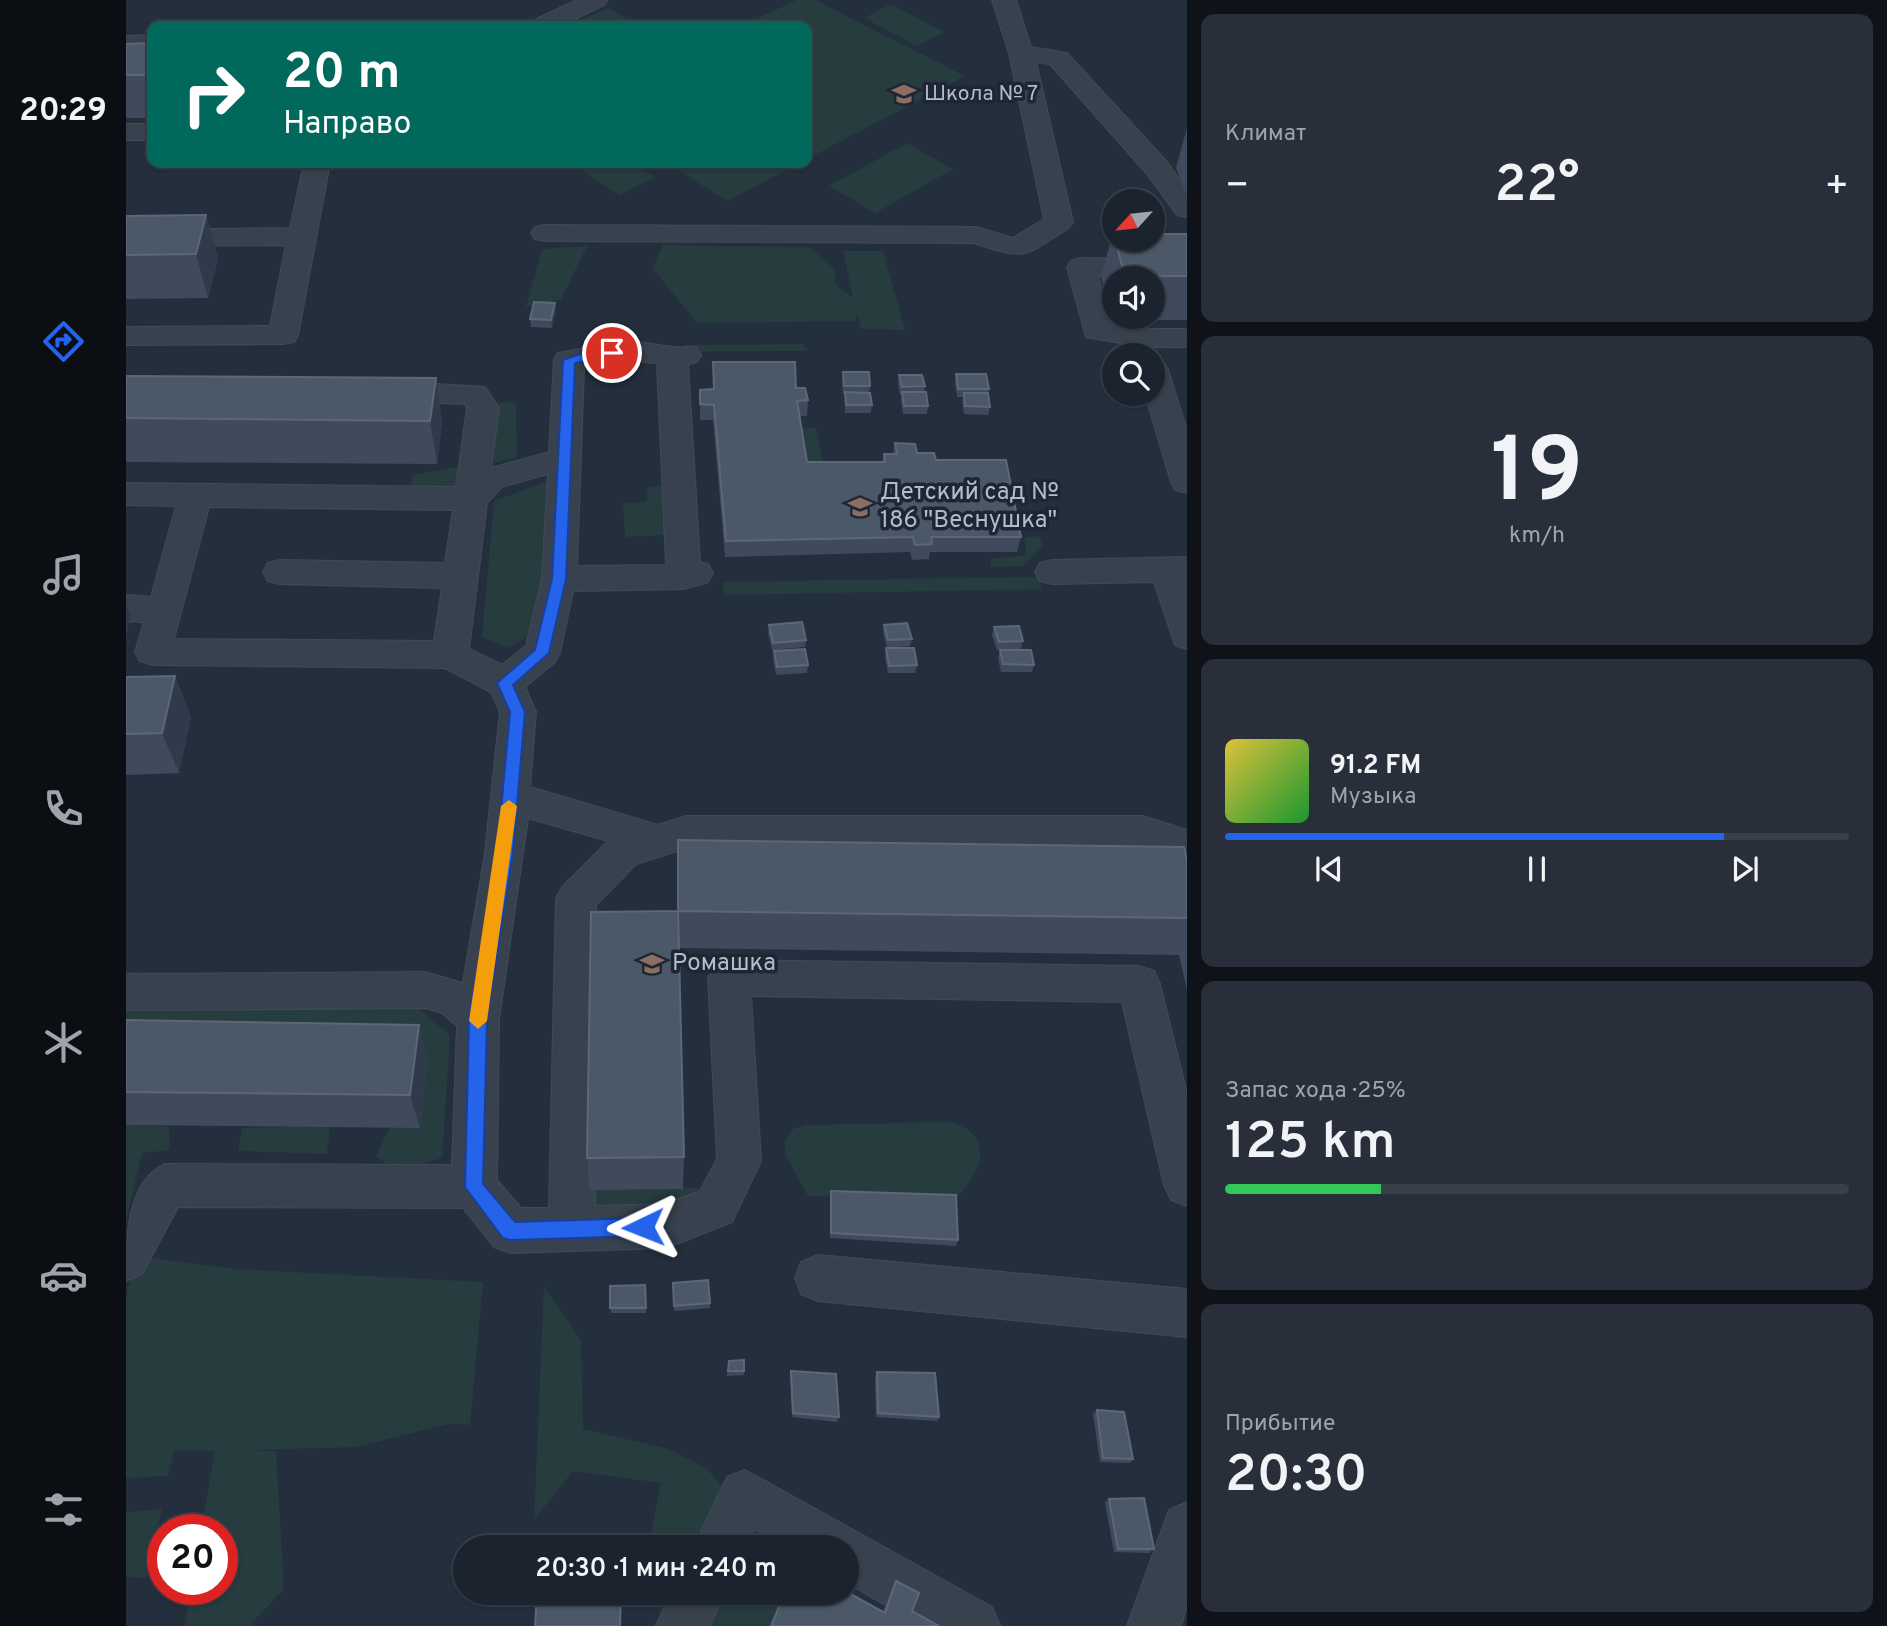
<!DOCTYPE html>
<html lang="ru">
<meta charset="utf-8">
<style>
:root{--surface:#1b232e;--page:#282f3a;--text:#f1f3f6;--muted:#a0a4aa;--line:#39404a;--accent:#2563eb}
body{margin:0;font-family:Overpass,sans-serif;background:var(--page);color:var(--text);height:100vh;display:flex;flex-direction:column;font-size:26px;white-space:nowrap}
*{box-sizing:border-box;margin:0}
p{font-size:23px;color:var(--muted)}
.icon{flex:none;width:38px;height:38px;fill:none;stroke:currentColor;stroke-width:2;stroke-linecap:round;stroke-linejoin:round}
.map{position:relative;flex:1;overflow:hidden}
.details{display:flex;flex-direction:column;gap:14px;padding:14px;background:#0f1319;width:700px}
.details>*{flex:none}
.guide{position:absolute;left:21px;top:21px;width:665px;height:147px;border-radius:14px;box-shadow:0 2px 5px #0004,0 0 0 2px var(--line);background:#00695c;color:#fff;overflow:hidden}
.needle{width:46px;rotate:243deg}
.fabs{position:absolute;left:976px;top:189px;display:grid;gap:14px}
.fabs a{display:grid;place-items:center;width:63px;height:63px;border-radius:50%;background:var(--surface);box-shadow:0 2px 5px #0004,0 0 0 2px var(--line);font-size:35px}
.speed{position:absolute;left:21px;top:1514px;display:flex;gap:14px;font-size:35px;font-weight:700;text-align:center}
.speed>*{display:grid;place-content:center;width:91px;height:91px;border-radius:50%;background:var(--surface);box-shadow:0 2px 5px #0004,0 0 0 2px var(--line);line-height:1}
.speed .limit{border:10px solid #d22;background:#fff;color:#111}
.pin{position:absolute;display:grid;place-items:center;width:60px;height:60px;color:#fff;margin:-30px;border:4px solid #fff;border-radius:50%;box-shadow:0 2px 7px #0007}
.me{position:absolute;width:77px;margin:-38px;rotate:268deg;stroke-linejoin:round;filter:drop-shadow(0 0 5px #0008)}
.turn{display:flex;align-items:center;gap:24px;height:147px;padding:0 21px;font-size:32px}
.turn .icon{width:91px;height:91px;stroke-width:2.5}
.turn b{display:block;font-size:49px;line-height:60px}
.big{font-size:52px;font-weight:600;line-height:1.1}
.details .widget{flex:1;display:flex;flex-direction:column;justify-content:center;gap:10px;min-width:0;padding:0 24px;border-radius:14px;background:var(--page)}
.details .dial{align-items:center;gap:0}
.dial b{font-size:91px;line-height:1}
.song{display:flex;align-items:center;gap:21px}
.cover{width:84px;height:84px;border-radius:10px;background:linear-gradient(135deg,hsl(50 70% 55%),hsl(130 70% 35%))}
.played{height:7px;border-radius:4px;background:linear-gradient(90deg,var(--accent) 80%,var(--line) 80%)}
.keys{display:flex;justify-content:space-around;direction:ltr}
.heat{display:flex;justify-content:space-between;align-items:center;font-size:38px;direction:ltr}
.charge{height:10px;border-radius:5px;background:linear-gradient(90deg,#34c759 25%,var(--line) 0)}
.trip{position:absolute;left:327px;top:1535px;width:406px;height:70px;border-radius:35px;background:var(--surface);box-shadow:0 2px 5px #0004,0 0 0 2px var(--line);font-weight:600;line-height:70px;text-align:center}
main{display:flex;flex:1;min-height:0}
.tabs{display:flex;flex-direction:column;width:126px;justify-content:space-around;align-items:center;background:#0b0e12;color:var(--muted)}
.tabs .icon{width:49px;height:49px}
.tabs .on{color:var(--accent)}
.tabs b{font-size:32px;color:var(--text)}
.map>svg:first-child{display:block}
.green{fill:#263c3f}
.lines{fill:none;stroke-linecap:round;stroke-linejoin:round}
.minor-casing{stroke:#414a57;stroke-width:2}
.minor{fill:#38414e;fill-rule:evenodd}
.wall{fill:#3f4b5c;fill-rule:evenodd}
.shaded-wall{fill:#2f3b4b}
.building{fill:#4b5868;stroke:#5c6777;stroke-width:2}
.route{fill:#2563eb;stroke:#184099;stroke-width:2}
.slow{fill:#f59e0b}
.labels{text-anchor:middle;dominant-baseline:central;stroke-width:7;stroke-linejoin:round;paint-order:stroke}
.far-poi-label{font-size:21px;fill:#b4bcc9;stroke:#1d2633;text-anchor:start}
.poi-label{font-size:24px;fill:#b4bcc9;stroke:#1d2633;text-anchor:start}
</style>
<main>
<nav class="tabs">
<b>20:29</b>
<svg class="icon on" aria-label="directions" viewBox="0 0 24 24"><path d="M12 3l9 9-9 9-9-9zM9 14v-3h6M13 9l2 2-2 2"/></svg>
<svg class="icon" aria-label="music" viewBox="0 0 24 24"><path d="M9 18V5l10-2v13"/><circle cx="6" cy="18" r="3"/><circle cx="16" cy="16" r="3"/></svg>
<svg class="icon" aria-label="phone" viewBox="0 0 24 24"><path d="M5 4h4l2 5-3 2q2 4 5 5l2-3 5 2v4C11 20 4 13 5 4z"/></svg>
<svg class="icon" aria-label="climate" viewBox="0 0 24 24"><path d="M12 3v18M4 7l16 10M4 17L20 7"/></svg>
<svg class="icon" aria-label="car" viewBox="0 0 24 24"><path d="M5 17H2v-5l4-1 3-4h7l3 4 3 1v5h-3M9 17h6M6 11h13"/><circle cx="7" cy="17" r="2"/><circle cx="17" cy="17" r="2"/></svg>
<svg class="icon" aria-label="filters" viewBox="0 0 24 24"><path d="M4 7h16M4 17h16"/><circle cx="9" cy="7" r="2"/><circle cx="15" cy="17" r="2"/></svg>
</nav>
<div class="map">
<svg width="1061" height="1626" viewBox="0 0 1061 1626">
<rect width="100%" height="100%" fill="#242f3e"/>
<path class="green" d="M671,0h18l150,76 -158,83v-133h-66z
M765,4l53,28 -27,14 -53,-28z
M483,8l24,15 -8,3h-59z
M781,143l46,26 -78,44 -46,-27z
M445,163h62l22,14 -36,18z
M541,163h133l-73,38z
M536,245l148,2 25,23v14l18,14 -10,-47h40l22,79 -44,-1 -4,-16 -2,8 -158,2 -44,-54z
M461,246l-26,53 -35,8 16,-58z
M677,344l3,7 -119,1 -2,-7z
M373,402l17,1 1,54 -25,6z
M672,428h18l8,37 -18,13z
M330,467l8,13 -10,7 -43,1 1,-13z
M424,480l-9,150 -34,18 -25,-11 12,-136z
M538,486l4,49 -43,2 -2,-34 23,-1 2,-15z
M913,536l4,10 -20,20 -32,1 -1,-8 36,-4 -1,-17z
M913,577l3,12 -317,6 -3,-13z
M0,1006l293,3 31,26 -8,123 -21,6 -32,2 -13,-10 14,-29 30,1 8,-68 -302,6z
M823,1122c49,12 32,53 5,78l-146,-4 -22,-40 -2,-14 9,-13 14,-4z
M0,1125l43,2 1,23 -28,3 -16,68z
M204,1126l-3,28 -89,-3 4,-23z
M574,1188l-49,34 -68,-7 7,-26z
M18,1257l91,12 248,13 -13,143 -21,-1 -93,23 -106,3 26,1 8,138 -35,37h-64l6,-37h31v-59l-21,-1 14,-78 -41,-1 -6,26 -42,2v-178l6,-32z
M418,1287l37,53 2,89 86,20 37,19 18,20 -26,59h-50l13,-64 -88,-12 -39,49z
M36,1509l-15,69 -21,-1v-65z
M595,1593h65l-14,33h-67z"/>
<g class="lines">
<g class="minor-casing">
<path id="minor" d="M451,0h31l-4,5 -44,21h-31l3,-5z
M866,0h24l15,47 36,6 100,109 20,28v27l-10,-2 -30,-41 -97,-110 -14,-2 37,160 -4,6c-47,29 -41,33 -95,15l-429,-2 -10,-2 -4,-6 4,-6 10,-2 431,2 37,11 31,-19 -35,-166z
M26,35v14l-26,1v-14z
M0,124h26v16h-26z
M178,163h26l-32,172 -4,7 -11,2 -157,1v-18l144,-1 16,-81 -160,1v-16l164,-2z
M955,258l106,1v18l-89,-1 12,47 33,6h44v18h-44l-57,-10 -19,-70 4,-6z
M497,341c18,-1 34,5 51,6 9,1 14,-1 23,1l4,7 -4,7 -9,2 12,198 8,2 5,9 -5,9 -24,7 -111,2 -13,62 -5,9 -30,25 11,25 -6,75 128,38 28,-9h457l44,14v32l-44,-14h-457l-50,16 -40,41 -1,301 71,-2 34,-13 17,-32 -9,-181 6,-13 15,-5 410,6 15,5 6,13 27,110v112l-16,-6 -7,-15 -42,-183 -371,-6 10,165 -29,61 -66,26 -156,5 -16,-6 -31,-39 -285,-1 -36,67 -16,7c0,-41 0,-99 39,-117l287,1 5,-139 -15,-13 -17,-5 -299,2v-36l299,-2 38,11 22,-130 15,-141 -9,-20 -46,-24 -292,-3 -13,-4 -5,-9 9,-30 -18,-1v-26l25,2 25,-91 -50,-1v-22l330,4 11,-79 -2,-4 -80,-3 -11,-3 -4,-7 4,-7 11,-3 100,6 14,21 -8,60 58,-16 5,-92 4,-7zM497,360l34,3 9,202 -89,1 7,-200zM422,474l-6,105 -16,67 -24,19 -33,-16 18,-146 15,-16zM83,507l244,3 -8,53 -165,-3 -12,3 -5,9 5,9 12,3 162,4 -8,53 -260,-2zM402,818l80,23 -46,46 -6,12 -7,309h-28l-24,-28 2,-161z
M1027,360l11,3 4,7 19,60v63l-12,-3 -4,-8 -26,-88h8z
M1061,557v92l-12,-4 -21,-63 -102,2 -12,-3 -5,-9 5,-9 12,-3z
M692,1255l369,34v48l-369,-36 -17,-7 -6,-16 6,-16z
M619,1470l247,137 8,19h-78l-75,-43v-36h-61l-31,-18 -8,18h-53l33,-70z
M1061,1502v104l-6,20h-54l42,-116z
M545,1592h53l-14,34h-54z"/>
</g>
<use href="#minor" class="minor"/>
</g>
<path class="wall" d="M26,43v75h-26v-74z
M1061,128v69l-11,-29z
M80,215l12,43 -10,40 -82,1v-83z
M987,233l74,1v86h-74l-12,-43zM989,278h38v39h-38z
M430,311l-4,17 -21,-1 -1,-8z
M587,362l83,26 12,12 -1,16h-7l7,46h75l2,-8h9l2,-11 41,17 85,77 -4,15h-87l-1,7 -17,1 -2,-8 -185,5 -12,-137h-13v-30l13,-1z
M717,372l27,14 -1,7 3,12 -1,8h-26v-19h-2l-1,-14z
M830,374l33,15 -1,4 2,14 -2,8 -24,-1 -2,-13 1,-4h-6l-2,-15z
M773,375l26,11 -1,6 4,14 -1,8h-24l-2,-14 1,-5h-2l-2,-12z
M0,376l310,2 6,44 -5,42 -311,-2z
M643,625l37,15 -1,7 -33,3 -4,-17z
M758,625l28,14 -2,7 -23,2 -4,-16z
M868,627l29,14 -2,8 -24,1 -5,-15z
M760,648l31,17 -2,8h-27l-3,-17z
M874,650l34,15 -2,7h-31l-3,-14z
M648,651l34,14 -1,8 -31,2 -3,-16z
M49,676l16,41 -12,56 -53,2v-98z
M552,840l509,21v79l-8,15 -500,-7 5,209 -1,32 -93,1 -3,-32 91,-247z
M1061,940v50l-8,-35z
M0,1020l302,40 -8,68 -294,-3z
M705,1191l127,49 -2,6 -126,-8v-42z
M519,1285l1,28h-35l-1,-27z
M547,1288l37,15v5l-36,3z
M603,1361l15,10v4l-17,1z
M665,1371l48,46 -2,5 -45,-5 -2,-41z
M751,1372l62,45 -2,4 -61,-4 -1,-40z
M971,1410l36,49 -3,4 -30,-1 -7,-48z
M983,1499l45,50 -5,4 -35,-1 -9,-49z
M770,1581l16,30 27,15 -56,-14 9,-25z"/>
<path class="shaded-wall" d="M80,215l12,43 -10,40 -12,-44z
M429,303l1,8 -4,17 -1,-8z
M310,378l6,44 -5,42 -7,-43z
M0,603l5,14 -5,19z
M49,676l16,41 -12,56 -17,-40z
M293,1025l9,35 -8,68 -10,-33z"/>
<path class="building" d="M26,43v32h-26v-31z
M80,215l-10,39 -70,1v-39z
M987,233h2v7h38v-6h34v42h-62z
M408,302l21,1 -4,17 -21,-1z
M587,362h82l1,26h9l3,12 -11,1 10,61h78l-1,-8h13l-2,-11 20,1 2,9h17l2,7h70l15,77h-90l1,7 -17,1 -2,-8 -187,4 -12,-136 -14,-1v-14l14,-1z
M717,372h26l1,14h-26z
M830,374h30l3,15h-31z
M773,375h23l3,11 -23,1z
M0,376l310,2 -6,43 -304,-3z
M719,392l25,1 2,12h-26z
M776,392h24l2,14h-24z
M838,393h24l2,14 -25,-1z
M676,622l4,18 -33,3 -4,-18z
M781,623l5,16 -24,1 -4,-15z
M893,626l4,15 -24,1 -5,-15z
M760,648h28l3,17 -28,1z
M679,649l3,16 -31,2 -3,-16z
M874,650h31l3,15 -31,-1z
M49,676l-13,57 -36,1v-57z
M552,840l506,7 3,14v57l-509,-7z
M552,911l6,246 -97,1 4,-246z
M0,1020l293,5 -9,70 -284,-3z
M705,1191l125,4 2,45 -127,-7z
M582,1280l2,23 -36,3 -1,-23z
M519,1285l1,23h-36v-22z
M618,1360v11h-16l1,-10z
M665,1371l45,3 3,43 -46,-4z
M751,1372l58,1 4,44 -61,-4z
M971,1410l27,2 9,47 -30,-1z
M1018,1498l10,51h-36l-9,-50z
M770,1581l23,12 -7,18 27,15h-168l14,-34h62l38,21z
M411,1592h84l-1,34h-85z"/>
<path class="route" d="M466,350l20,-1 7,4 -7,4 -37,6 -9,216 -17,74 -36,32 12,27 -12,141 -26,166 -4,165 32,38 128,-4 6,3 3,6 -3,7 -6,2 -133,4 -7,-2 -38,-51 4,-168 28,-166 13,-141 -13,-29 38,-33 17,-71 11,-219z"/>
<path class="slow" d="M383,800l8,6 -30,215 -9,8 -9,-8 32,-215z"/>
<defs>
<g id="school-bare" transform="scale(1.89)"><path d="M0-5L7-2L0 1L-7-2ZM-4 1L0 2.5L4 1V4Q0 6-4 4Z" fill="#8d6e63" stroke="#1d2633" stroke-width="2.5" paint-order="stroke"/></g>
</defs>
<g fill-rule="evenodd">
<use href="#school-bare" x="778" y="94"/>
<use href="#school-bare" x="734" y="507"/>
<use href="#school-bare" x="526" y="964"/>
</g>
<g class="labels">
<g class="far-poi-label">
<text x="798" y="94">Школа № 7</text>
</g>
<g class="poi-label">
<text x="754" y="493">Детский сад №<tspan x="754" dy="28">186 "Веснушка"</tspan></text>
<text x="546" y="964">Ромашка</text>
</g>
</g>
</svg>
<div class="fabs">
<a><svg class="needle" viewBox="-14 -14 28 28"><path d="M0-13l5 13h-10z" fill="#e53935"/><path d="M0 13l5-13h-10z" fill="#a0a4aa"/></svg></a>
<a><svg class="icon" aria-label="sound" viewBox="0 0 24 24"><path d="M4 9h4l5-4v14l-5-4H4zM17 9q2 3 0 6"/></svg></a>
<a><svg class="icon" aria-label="search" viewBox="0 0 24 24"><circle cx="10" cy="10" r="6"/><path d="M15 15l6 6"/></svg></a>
</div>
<div class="speed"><div class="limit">20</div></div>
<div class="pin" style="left:486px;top:353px;background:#d93025"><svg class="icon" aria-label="arrive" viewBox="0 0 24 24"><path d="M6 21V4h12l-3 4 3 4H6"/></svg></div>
<svg class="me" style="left:517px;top:1227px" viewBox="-20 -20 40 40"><path d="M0-17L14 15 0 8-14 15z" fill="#2563eb" stroke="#fff" stroke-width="4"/></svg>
<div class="trip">20:30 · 1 мин · 240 m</div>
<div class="guide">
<div class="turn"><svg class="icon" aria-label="right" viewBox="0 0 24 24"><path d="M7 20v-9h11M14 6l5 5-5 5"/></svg><div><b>20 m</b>Направо</div></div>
</div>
</div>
<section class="details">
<div class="widget"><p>Климат</p>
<div class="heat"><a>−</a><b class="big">22°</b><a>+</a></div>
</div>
<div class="widget dial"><b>19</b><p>km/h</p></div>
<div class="widget">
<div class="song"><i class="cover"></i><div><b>91.2 FM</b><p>Музыка</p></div></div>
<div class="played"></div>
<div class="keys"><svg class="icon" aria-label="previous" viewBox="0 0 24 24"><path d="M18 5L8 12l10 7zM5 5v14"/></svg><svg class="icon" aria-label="pause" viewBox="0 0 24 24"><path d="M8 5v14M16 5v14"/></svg><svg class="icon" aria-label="next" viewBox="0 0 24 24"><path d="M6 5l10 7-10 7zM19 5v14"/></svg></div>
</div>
<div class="widget"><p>Запас хода · 25%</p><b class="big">125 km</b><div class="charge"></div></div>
<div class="widget"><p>Прибытие</p><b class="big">20:30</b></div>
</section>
</main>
